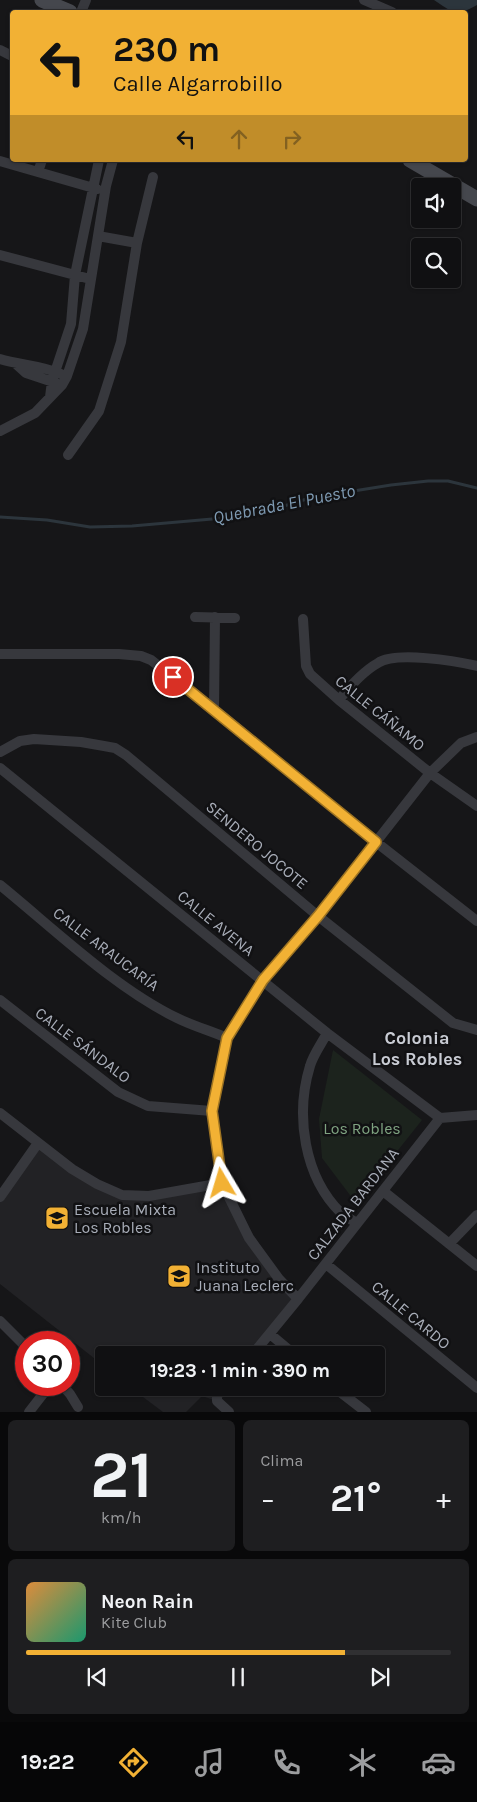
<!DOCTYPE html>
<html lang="es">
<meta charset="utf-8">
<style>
:root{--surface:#101012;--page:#1e1e20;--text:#f1f3f6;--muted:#9c9d9f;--line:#303032;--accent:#f2b134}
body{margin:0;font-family:Karla,sans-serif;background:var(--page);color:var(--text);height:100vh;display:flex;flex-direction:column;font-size:19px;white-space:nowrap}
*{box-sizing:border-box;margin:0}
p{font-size:16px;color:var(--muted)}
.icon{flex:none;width:28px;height:28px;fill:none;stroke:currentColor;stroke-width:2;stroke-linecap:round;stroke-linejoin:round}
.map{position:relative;height:1412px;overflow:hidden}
.drawer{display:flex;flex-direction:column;gap:8px;padding:8px;background:#09090a;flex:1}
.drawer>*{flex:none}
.hud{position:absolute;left:10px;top:10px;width:458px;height:152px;border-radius:5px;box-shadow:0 1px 4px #0004,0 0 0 1px var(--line);background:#f2b134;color:#111;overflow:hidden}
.buttons{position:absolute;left:411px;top:178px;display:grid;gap:10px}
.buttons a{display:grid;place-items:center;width:50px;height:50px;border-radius:5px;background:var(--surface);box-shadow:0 1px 4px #0004,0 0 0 1px var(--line);font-size:25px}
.speed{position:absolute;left:15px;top:1331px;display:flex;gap:10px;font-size:25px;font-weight:700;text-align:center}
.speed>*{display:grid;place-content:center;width:65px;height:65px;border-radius:50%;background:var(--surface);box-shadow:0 1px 4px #0004,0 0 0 1px var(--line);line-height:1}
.speed .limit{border:8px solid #d22;background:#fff;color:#111}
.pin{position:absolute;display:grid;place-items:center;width:42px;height:42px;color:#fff;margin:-21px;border:2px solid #fff;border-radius:50%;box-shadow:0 1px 5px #0007}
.me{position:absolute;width:55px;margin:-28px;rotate:353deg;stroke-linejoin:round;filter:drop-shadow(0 0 4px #0008)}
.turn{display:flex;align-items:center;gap:18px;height:105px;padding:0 20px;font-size:22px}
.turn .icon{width:65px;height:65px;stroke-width:2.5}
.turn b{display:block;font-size:35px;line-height:42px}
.lanes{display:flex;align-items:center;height:48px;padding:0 20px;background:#0003;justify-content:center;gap:25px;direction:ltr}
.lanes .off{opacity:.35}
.big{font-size:38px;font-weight:700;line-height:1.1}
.drawer .card{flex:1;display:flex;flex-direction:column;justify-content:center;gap:8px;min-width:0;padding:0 18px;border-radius:8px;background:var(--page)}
.drawer .dial{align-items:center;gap:0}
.dial b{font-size:65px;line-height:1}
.song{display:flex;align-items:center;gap:15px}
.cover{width:60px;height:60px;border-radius:8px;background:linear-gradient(135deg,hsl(30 70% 55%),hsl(160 70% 35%))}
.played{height:5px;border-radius:2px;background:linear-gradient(90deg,var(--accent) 75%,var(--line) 75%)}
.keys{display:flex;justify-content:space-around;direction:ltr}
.heat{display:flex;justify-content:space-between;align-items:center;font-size:28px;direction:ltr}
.drawer .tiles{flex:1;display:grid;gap:8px;grid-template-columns:1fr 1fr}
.card:last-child{grid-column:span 2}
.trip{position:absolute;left:95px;top:1346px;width:290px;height:50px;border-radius:5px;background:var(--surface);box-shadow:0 1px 4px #0004,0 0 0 1px var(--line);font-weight:700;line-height:50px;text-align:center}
.menu{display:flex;height:80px;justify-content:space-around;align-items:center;background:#060607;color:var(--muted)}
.menu .icon{width:35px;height:35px}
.menu .active{color:var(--accent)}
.menu b{font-size:22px;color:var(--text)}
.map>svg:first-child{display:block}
.built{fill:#222225}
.green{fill:#1c231d}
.water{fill:#2c353c}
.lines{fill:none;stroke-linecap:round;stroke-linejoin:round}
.stream{stroke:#2c353c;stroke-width:3}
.street{stroke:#37383d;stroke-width:10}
.secondary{stroke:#45474d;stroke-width:15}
.route-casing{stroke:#9d7322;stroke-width:12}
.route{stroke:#f2b134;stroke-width:9}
.labels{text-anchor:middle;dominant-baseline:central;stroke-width:5;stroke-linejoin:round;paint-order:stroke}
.street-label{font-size:16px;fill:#a8adb8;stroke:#111113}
.park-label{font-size:16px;fill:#7fa381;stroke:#111113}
.poi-label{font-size:16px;fill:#a8adb8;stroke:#111113;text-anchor:start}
.water-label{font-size:18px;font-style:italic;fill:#7f9bb3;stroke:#111113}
.neighbourhood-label{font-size:18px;font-weight:bold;fill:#c9ccd4;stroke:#111113}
</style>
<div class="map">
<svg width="477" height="1412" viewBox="0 0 477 1412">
<rect width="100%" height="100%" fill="#161618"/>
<path class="built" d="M38,1143l84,52 104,-11 13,28 26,41 33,46 -45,56h-149v11l-104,-82v-87z
M131,1388h97l-11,13 -15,-5 -16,16h-23z"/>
<path class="green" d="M333,1050l89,70 -66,83 -34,-45 -3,-39z"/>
<path class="water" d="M434,0h43v5c-22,12 -23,8 -43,-5z"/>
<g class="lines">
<path class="stream" d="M0,517l47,3 43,7 42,-1 103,-9 36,-7 39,-12 81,-13 37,-4h20l29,7"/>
<path class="street" d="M364,0l28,12
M81,12l5,-12
M0,50l12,6
M0,161l97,28
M38,172l4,-12
M98,236l39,7
M0,255l90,24
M0,359c20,6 41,6 61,15
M15,363l11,10 30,10
M50,397l2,-16 19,-57 4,-49 24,-115
M0,431l35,-18 27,-28 5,-9 16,-47 23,-143 7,-26
M68,455l31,-44 22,-69 16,-99 16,-66
M195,617l40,1
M303,619l3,47 4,8 29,26 91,73 47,33
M0,654h119l22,2 10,4 63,49 162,133 101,79
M339,700c11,-14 23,-28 39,-37 17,-12 78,-2 99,3
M214,709l1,-92
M0,752l20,-11 14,-2 47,3 23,4 11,2 11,7 192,161 135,107 24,7
M0,768l327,265 113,85
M0,885c54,44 115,103 177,133 16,8 34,13 50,20
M0,1000l118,92 30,14 64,5
M327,1033c-5,10 -14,22 -17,33 -15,49 -6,111 31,147 5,4 11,7 16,10
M0,1113l72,56 25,15 25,11 27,1 73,-13
M440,1118l37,-3
M383,1191l94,75
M0,1197l38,-54
M449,1244l28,-29
M326,1264l151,124
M298,1299l-19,-20 -30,-41 -27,-55 -10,-72 15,-73 36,-57 55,-65 112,-143 31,-30 16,-6
M0,1321l26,26
M270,1334l25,21
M252,1355l46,-56 142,-181
M62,1385l8,9 8,13
M223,1388l-6,8v5l12,11
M335,1388l31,24
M29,1412l21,-27"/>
<path class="secondary" d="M42,0l28,12
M410,160l67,39"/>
</g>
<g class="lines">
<g class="route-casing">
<path id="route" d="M173,677l203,165 -58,74 -55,64 -36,58 -15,73 10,72"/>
</g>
<use href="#route" class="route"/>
</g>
<defs>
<g id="school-square" transform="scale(1.25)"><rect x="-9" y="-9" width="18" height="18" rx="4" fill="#f2b134" stroke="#111113"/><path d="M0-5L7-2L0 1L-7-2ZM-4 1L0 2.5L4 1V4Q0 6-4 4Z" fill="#111"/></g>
</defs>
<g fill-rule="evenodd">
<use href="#school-square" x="57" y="1218"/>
<use href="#school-square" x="179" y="1276"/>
</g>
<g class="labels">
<g class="street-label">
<text transform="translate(380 713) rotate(39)">CALLE CÁÑAMO</text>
<text transform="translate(257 845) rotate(40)">SENDERO JOCOTE</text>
<text transform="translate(216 923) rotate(39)">CALLE AVENA</text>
<text transform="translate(106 949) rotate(37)">CALLE ARAUCARÍA</text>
<text transform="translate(83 1045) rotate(37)">CALLE SÁNDALO</text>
<text transform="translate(353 1204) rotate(-52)">CALZADA BARDANA</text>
<text transform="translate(411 1315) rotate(40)">CALLE CARDO</text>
</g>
<g class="park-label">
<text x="362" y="1128">Los Robles</text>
</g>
<g class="poi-label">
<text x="74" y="1209">Escuela Mixta<tspan x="74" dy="18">Los Robles</tspan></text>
<text x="196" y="1267">Instituto<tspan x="196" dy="18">Juana Leclerc</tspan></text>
</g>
<g class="water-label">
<text transform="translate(284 504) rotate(-11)">Quebrada El Puesto</text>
</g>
<g class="neighbourhood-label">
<text x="417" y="1038">Colonia<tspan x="417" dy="21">Los Robles</tspan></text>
</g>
</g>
</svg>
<div class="buttons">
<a><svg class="icon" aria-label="sound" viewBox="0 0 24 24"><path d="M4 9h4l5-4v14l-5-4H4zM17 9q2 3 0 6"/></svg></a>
<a><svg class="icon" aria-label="search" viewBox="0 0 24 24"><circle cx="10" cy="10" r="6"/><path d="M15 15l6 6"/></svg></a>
</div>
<div class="speed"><div class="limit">30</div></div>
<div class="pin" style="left:173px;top:677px;background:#d93025"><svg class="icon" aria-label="arrive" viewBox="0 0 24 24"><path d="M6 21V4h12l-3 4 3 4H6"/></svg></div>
<svg class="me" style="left:222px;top:1183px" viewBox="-20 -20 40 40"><path d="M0-17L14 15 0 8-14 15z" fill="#f2b134" stroke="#fff" stroke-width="4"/></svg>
<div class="trip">19:23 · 1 min · 390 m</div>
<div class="hud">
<div class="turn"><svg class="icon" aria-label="left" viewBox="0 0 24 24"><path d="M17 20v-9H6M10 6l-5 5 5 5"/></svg><div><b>230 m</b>Calle Algarrobillo</div></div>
<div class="lanes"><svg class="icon" aria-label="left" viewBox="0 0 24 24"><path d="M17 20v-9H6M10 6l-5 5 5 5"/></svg><svg class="icon off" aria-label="ahead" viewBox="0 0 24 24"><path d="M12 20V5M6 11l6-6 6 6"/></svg><svg class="icon off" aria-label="right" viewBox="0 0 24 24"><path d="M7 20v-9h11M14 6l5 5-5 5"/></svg></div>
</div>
</div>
<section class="drawer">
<div class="tiles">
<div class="card dial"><b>21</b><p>km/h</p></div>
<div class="card"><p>Clima</p>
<div class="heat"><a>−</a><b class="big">21°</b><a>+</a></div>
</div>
<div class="card">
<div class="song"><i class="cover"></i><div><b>Neon Rain</b><p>Kite Club</p></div></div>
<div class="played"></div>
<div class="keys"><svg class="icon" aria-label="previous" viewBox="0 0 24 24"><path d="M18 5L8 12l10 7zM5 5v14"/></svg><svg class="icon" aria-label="pause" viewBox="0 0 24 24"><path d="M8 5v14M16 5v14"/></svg><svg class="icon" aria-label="next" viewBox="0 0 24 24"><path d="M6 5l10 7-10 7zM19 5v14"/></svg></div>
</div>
</div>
</section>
<nav class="menu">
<b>19:22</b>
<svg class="icon active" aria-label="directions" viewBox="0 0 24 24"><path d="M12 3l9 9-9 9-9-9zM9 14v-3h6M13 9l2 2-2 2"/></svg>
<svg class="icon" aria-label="music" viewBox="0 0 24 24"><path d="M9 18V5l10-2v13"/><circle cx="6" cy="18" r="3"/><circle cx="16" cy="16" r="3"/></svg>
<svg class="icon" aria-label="phone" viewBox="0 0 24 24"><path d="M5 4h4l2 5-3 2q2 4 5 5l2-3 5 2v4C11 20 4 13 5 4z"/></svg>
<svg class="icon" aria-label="climate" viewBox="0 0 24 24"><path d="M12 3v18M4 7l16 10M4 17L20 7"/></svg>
<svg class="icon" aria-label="car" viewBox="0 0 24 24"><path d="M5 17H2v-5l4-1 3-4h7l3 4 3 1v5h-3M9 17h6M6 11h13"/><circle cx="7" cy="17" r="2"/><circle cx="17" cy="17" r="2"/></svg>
</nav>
